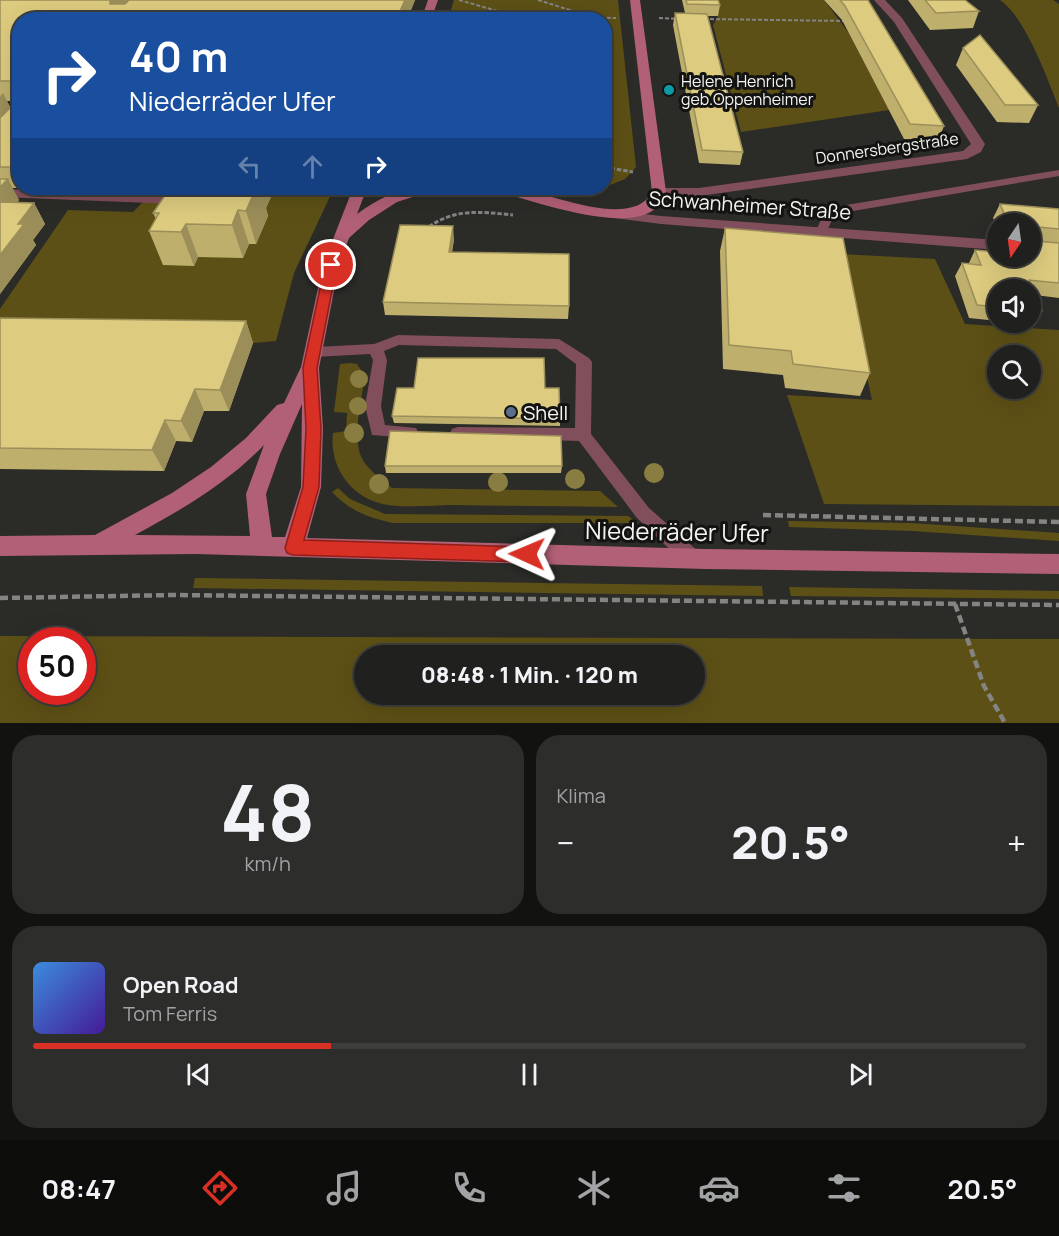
<!DOCTYPE html>
<html lang="de">
<meta charset="utf-8">
<style>
:root{--surface:#20201e;--page:#2d2d2b;--text:#f1f3f6;--muted:#a2a3a4;--line:#3d3e3c;--accent:#d93025}
body{margin:0;font-family:Manrope,sans-serif;background:var(--page);color:var(--text);height:100vh;display:flex;flex-direction:column;font-size:22px;white-space:nowrap}
*{box-sizing:border-box;margin:0}
p{font-size:20px;color:var(--muted)}
.icon{flex:none;width:33px;height:33px;fill:none;stroke:currentColor;stroke-width:2;stroke-linecap:round;stroke-linejoin:round}
.map{position:relative;height:723px;overflow:hidden}
.drawer{display:flex;flex-direction:column;gap:12px;padding:12px;background:#121210;flex:1}
.drawer>*{flex:none}
.banner{position:absolute;left:12px;top:12px;width:600px;height:183px;border-radius:24px;box-shadow:0 6px 24px #0002,0 0 0 2px var(--line);background:#1a4fa0;color:#fff;overflow:hidden}
.needle{width:39px;rotate:193deg}
.tools{position:absolute;left:987px;top:213px;display:grid;gap:12px}
.tools a{display:grid;place-items:center;width:54px;height:54px;border-radius:50%;background:var(--surface);box-shadow:0 6px 24px #0002,0 0 0 2px var(--line);font-size:30px}
.speed{position:absolute;left:18px;top:627px;display:flex;gap:12px;font-size:30px;font-weight:700;text-align:center}
.speed>*{display:grid;place-content:center;width:78px;height:78px;border-radius:50%;background:var(--surface);box-shadow:0 6px 24px #0002,0 0 0 2px var(--line);line-height:1}
.speed .limit{border:9px solid #d22;background:#fff;color:#111}
.pin{position:absolute;display:grid;place-items:center;width:51px;height:51px;color:#fff;margin:-26px;border:3px solid #fff;border-radius:50%;box-shadow:0 2px 6px #0007}
.me{position:absolute;width:66px;margin:-33px;rotate:271deg;stroke-linejoin:round;filter:drop-shadow(0 0 4px #0008)}
.turn{display:flex;align-items:center;gap:21px;height:126px;padding:0 18px;font-size:27px}
.turn .icon{width:78px;height:78px;stroke-width:2.5}
.turn b{display:block;font-size:42px;line-height:51px}
.lanes{display:flex;align-items:center;height:57px;padding:0 18px;background:#0003;justify-content:center;gap:30px;direction:ltr}
.lanes .off{opacity:.35}
.big{font-size:45px;font-weight:800;line-height:1.1}
.drawer .widget{flex:1;display:flex;flex-direction:column;justify-content:center;gap:9px;min-width:0;padding:0 21px;border-radius:24px;background:var(--page)}
.drawer .dial{align-items:center;gap:0}
.dial b{font-size:78px;line-height:1}
.song{display:flex;align-items:center;gap:18px}
.cover{width:72px;height:72px;border-radius:9px;background:linear-gradient(135deg,hsl(210 70% 55%),hsl(260 70% 35%))}
.played{height:6px;border-radius:3px;background:linear-gradient(90deg,var(--accent) 30%,var(--line) 30%)}
.keys{display:flex;justify-content:space-around;direction:ltr}
.heat{display:flex;justify-content:space-between;align-items:center;font-size:33px;direction:ltr}
.drawer .tiles{flex:1;display:grid;gap:12px;grid-template-columns:1fr 1fr}
.widget:last-child{grid-column:span 2}
.trip{position:absolute;left:354px;top:645px;width:351px;height:60px;border-radius:30px;background:var(--surface);box-shadow:0 6px 24px #0002,0 0 0 2px var(--line);font-weight:800;line-height:60px;text-align:center}
.tabs{display:flex;height:96px;justify-content:space-around;align-items:center;background:#0d0d0c;color:var(--muted)}
.tabs .icon{width:42px;height:42px}
.tabs .selected{color:var(--accent)}
.tabs b{font-size:27px;color:var(--text)}
.map>svg:first-child{display:block}
.green{fill:#5d5016;fill-rule:evenodd}
.lines{fill:none;stroke-linecap:round;stroke-linejoin:round}
.path-far2{stroke:#848482;stroke-width:2;stroke-dasharray:4 2;stroke-linecap:butt}
.path-far1{stroke:#848482;stroke-width:3;stroke-dasharray:4.5 2;stroke-linecap:butt}
.path{stroke:#848482;stroke-width:4.5;stroke-dasharray:8 4;stroke-linecap:butt}
.lane{fill:#814e5b;fill-rule:evenodd}
.street{fill:#814e5b;fill-rule:evenodd}
.secondary{fill:#b16075;fill-rule:evenodd}
.tree{fill:#8a7d42}
.wall{fill:#beaf6d;fill-rule:evenodd}
.shaded-wall{fill:#9b8e59}
.building{fill:#ddcb7f;stroke:#9b8e59;stroke-width:1.5}
.route{fill:#d93025;stroke:#8d1f18;stroke-width:1.5}
.culture-dot{fill:#0f9aa8;stroke:#131312;stroke-width:2}
.service-dot{fill:#5c6f8a;stroke:#131312;stroke-width:2}
.labels{text-anchor:middle;dominant-baseline:central;stroke-width:6;stroke-linejoin:round;paint-order:stroke}
.far-poi-label{font-size:16px;fill:#f4f4f2;stroke:#131312;text-anchor:start}
.far-street-label{font-size:16px;fill:#f4f4f2;stroke:#131312}
.street-label{font-size:20px;fill:#f4f4f2;stroke:#131312}
.poi-label{font-size:20px;fill:#f4f4f2;stroke:#131312;text-anchor:start}
.near-street-label{font-size:24px;fill:#f4f4f2;stroke:#131312}
</style>
<div class="map">
<svg width="1059" height="723" viewBox="0 0 1059 723">
<rect width="100%" height="100%" fill="#2b2b28"/>
<path class="green" d="M454,0h164l18,167 -11,12 -20,8 -1,-167 -156,-1z
M713,0h111l24,32 41,78 -148,22 -28,-107 5,-9z
M1000,0h53l6,4v104c-12,-30 -33,-90 -59,-108z
M157,188h177l-40,85 -18,68 -23,2 -253,-4v-30l68,-99 65,2z
M840,254l95,5 30,65 94,6v176l-235,-2 -37,-109 85,5zM998,356h32v32h-32z
M350,363l7,1 8,12c-3,22 -11,51 -6,74 3,16 21,28 33,38l208,3 18,16c-55,-1 -110,-1 -165,-2 -22,0 -54,4 -74,-2 -31,-9 -50,-39 -46,-70l13,-2 1,-18 -13,-1 6,-48z
M338,488l12,11 35,15 243,2 10,7h-245c-24,-5 -43,-12 -61,-31z
M788,521l123,2 148,10v8l-146,-10 -124,-4z
M195,578l567,8 1,10 -570,-8z
M789,587l270,4v8l-268,-3z
M0,636l1059,3v84h-1059zM82,640v52h-50v-52zM364,656h330v38h-330z"/>
<g class="lines">
<path class="path-far2" d="M459,0l56,16 101,2
M538,0l51,16
M659,18l20,1
M704,19l143,2"/>
<path class="path-far1" d="M604,167l29,5
M429,227c25,-19 54,-15 84,-12"/>
<path class="path" d="M763,515l296,7
M0,598l174,-3 885,10
M955,604l29,82 21,37"/>
<path class="lane" d="M1059,170v6l-206,35 -22,11 -5,12 -4,1 -6,-4 6,-14 24,-12z
M0,189l176,7 6,4 -6,4 -176,-7z
M398,335l161,4 30,19 3,4 -1,72 58,74 51,45 2,6 -2,6 -7,2 -7,-2 -49,-47 -58,-77 -127,-4 -2,-4 2,-4 6,-2 117,1 1,-64 -20,-15 -157,-4 -15,6 3,9 -6,46 4,19 31,3 2,4 -2,4 -6,2 -38,-3 -7,-29 8,-46 -3,-6 -55,3 -7,-5 7,-5 59,-3z"/>
<path class="street" d="M874,0h11l17,18 83,126 -4,8 -14,7 -268,37 -45,-1 -2,-3 7,-4h40l264,-37 8,-7 -77,-122z
M611,210l50,6 337,24v10l-337,-26 -55,-7 -2,-3z"/>
<path class="secondary" d="M428,0h10l-7,20h-10z
M630,0h10l26,192c-3,7 -7,14 -14,19 -32,21 -119,-10 -155,-20l-2,-3c8,0 16,-1 24,0 31,6 114,42 133,4z
M353,188h14l-10,26c23,-17 48,-29 76,-26l-2,3 -34,11 -28,18 -20,18 -10,27 -20,103 4,61 -2,58 -14,51 398,11 354,5v20l-354,-5 -509,-15 -196,2v-20l95,-1 77,-42 39,-26 35,-29 31,-33 7,-2 17,-36 22,-102zM302,404l-1,83 -16,50h-13l-6,-43 14,-40zM264,445l-18,49 4,42 -115,-1c46,-25 93,-52 129,-90z"/>
</g>
<g class="tree">
<circle cx="359" cy="379" r="9"/>
<circle cx="358" cy="406" r="9"/>
<circle cx="354" cy="433" r="10"/>
<circle cx="654" cy="473" r="10"/>
<circle cx="575" cy="479" r="10"/>
<circle cx="498" cy="482" r="10"/>
<circle cx="379" cy="484" r="10"/>
</g>
<path class="wall" d="M0,0h415l-8,20h-387v168h11h-19l7,12 -2,3h17l11,21 -12,16 3,5 -36,49zM7,101h5v5l-2,1z
M682,0h36l2,5 -2,11h-11l36,136 -3,13 -41,-2 -26,-138 2,-12h10z
M824,0h44l76,126 -6,15 -34,-2 -62,-119z
M908,0h57l14,11 -6,17 -43,2z
M963,48l75,57 -9,18 -32,-1 -41,-57z
M162,188h111l1,2 -8,18 2,8 -12,28h-7l-6,14 -45,-1 -4,9 -31,-1 -14,-34 7,-12 -3,-6 12,-18z
M1000,204l59,5v89l-24,-3 7,16 -9,14 -23,-3h20v-32h-32v31l-29,-3 -14,-42 7,-13h7l6,-13 55,6v-32h-32v4l-5,-10z
M725,228l145,145 -10,23 -75,-8 -2,-13 -60,-6 -3,-118z
M454,239l-2,13 117,54 -1,13 -183,-4 -2,-13z
M0,318l246,3 7,22 -24,68h-25l-12,31 -16,-1 -12,30 -164,-2z
M545,388l15,31v7l-166,-3 -2,-7z
M385,466h177l-1,7h-175z"/>
<path class="shaded-wall" d="M110,0h27l-21,18 -6,-14z
M405,0h10l-8,20h-11z
M3,93l10,20 -13,14v-31z
M8,179l11,21 -19,21v-34z
M254,188h19l1,2 -8,18 2,8 -12,28 -10,-33z
M34,203l11,21 -12,16 3,5 -36,49v-39l18,-31z
M238,210l11,34 -6,14 -11,-33z
M186,224l12,33 -4,9 -13,-34z
M453,226l1,13 -4,27 -1,-14z
M246,321l7,22 -24,68 -9,-21z
M195,389l9,22 -12,31 -11,-21z
M165,420l11,21 -12,30 -12,-21z"/>
<path class="building" d="M0,0h110v4h15l4,-4h276l-9,20h-376v147h-20v-49l12,-12 1,-22 -2,-3h-11z
M686,0h32l2,5 -33,-1z
M840,0h28l76,126 -34,-2 -65,-118z
M925,0h40l14,11 -43,2z
M675,13l32,1 36,138 -41,-2z
M980,35l58,70h-33l-42,-57z
M0,179h8l-8,8z
M170,188h86l-10,23 -8,-1 -6,15 -46,-1 -5,8 -32,-1 10,-18h-6z
M0,202l34,1 -16,21h6l-24,31z
M1000,204l59,5v20l-21,-2 -3,3 1,11 23,2v40l-30,-3 13,31 -12,-1v-20h-32v17l-21,-2 -15,-42 19,2 -6,-15 23,2v4h32v-32h-21z
M400,225l53,1 -4,26 120,2v52l-186,-4z
M725,228l118,10 27,135 -77,-9 -2,-13 -62,-6z
M0,318l246,3 -26,69 -25,-1 -14,32 -16,-1 -13,30 -152,-2z
M418,358h126l1,30h14l1,31 -168,-3 5,-28h17z
M390,431l171,5 1,30h-177z"/>
<path class="route" d="M331,261l6,4 -20,103 4,61 -2,58 -15,53 223,7 6,2 2,5 -2,6 -6,2 -234,-7 -6,-2 -2,-5 18,-61 3,-58 -3,-61 22,-103z"/>
<circle class="culture-dot" cx="669" cy="90" r="6"/>
<circle class="service-dot" cx="511" cy="412" r="6"/>
<g class="labels">
<g class="far-poi-label">
<text x="681" y="81">Helene Henrich<tspan x="681" dy="18">geb.Oppenheimer</tspan></text>
</g>
<g class="far-street-label">
<text transform="translate(887 148) rotate(-8)">Donnersbergstraße</text>
</g>
<g class="street-label">
<text transform="translate(750 205) rotate(4)">Schwanheimer Straße</text>
</g>
<g class="poi-label">
<text x="523" y="412">Shell</text>
</g>
<g class="near-street-label">
<text transform="translate(677 531) rotate(1)">Niederräder Ufer</text>
</g>
</g>
</svg>
<div class="tools">
<a><svg class="needle" viewBox="-14 -14 28 28"><path d="M0-13l5 13h-10z" fill="#e53935"/><path d="M0 13l5-13h-10z" fill="#a2a3a4"/></svg></a>
<a><svg class="icon" aria-label="sound" viewBox="0 0 24 24"><path d="M4 9h4l5-4v14l-5-4H4zM17 9q2 3 0 6"/></svg></a>
<a><svg class="icon" aria-label="search" viewBox="0 0 24 24"><circle cx="10" cy="10" r="6"/><path d="M15 15l6 6"/></svg></a>
</div>
<div class="speed"><div class="limit">50</div></div>
<div class="pin" style="left:331px;top:265px;background:#d93025"><svg class="icon" aria-label="arrive" viewBox="0 0 24 24"><path d="M6 21V4h12l-3 4 3 4H6"/></svg></div>
<svg class="me" style="left:527px;top:554px" viewBox="-20 -20 40 40"><path d="M0-17L14 15 0 8-14 15z" fill="#d93025" stroke="#fff" stroke-width="4"/></svg>
<div class="trip">08:48 · 1 Min. · 120 m</div>
<div class="banner">
<div class="turn"><svg class="icon" aria-label="right" viewBox="0 0 24 24"><path d="M7 20v-9h11M14 6l5 5-5 5"/></svg><div><b>40 m</b>Niederräder Ufer</div></div>
<div class="lanes"><svg class="icon off" aria-label="left" viewBox="0 0 24 24"><path d="M17 20v-9H6M10 6l-5 5 5 5"/></svg><svg class="icon off" aria-label="ahead" viewBox="0 0 24 24"><path d="M12 20V5M6 11l6-6 6 6"/></svg><svg class="icon" aria-label="right" viewBox="0 0 24 24"><path d="M7 20v-9h11M14 6l5 5-5 5"/></svg></div>
</div>
</div>
<section class="drawer">
<div class="tiles">
<div class="widget dial"><b>48</b><p>km/h</p></div>
<div class="widget"><p>Klima</p>
<div class="heat"><a>−</a><b class="big">20.5°</b><a>+</a></div>
</div>
<div class="widget">
<div class="song"><i class="cover"></i><div><b>Open Road</b><p>Tom Ferris</p></div></div>
<div class="played"></div>
<div class="keys"><svg class="icon" aria-label="previous" viewBox="0 0 24 24"><path d="M18 5L8 12l10 7zM5 5v14"/></svg><svg class="icon" aria-label="pause" viewBox="0 0 24 24"><path d="M8 5v14M16 5v14"/></svg><svg class="icon" aria-label="next" viewBox="0 0 24 24"><path d="M6 5l10 7-10 7zM19 5v14"/></svg></div>
</div>
</div>
</section>
<nav class="tabs">
<b>08:47</b>
<svg class="icon selected" aria-label="directions" viewBox="0 0 24 24"><path d="M12 3l9 9-9 9-9-9zM9 14v-3h6M13 9l2 2-2 2"/></svg>
<svg class="icon" aria-label="music" viewBox="0 0 24 24"><path d="M9 18V5l10-2v13"/><circle cx="6" cy="18" r="3"/><circle cx="16" cy="16" r="3"/></svg>
<svg class="icon" aria-label="phone" viewBox="0 0 24 24"><path d="M5 4h4l2 5-3 2q2 4 5 5l2-3 5 2v4C11 20 4 13 5 4z"/></svg>
<svg class="icon" aria-label="climate" viewBox="0 0 24 24"><path d="M12 3v18M4 7l16 10M4 17L20 7"/></svg>
<svg class="icon" aria-label="car" viewBox="0 0 24 24"><path d="M5 17H2v-5l4-1 3-4h7l3 4 3 1v5h-3M9 17h6M6 11h13"/><circle cx="7" cy="17" r="2"/><circle cx="17" cy="17" r="2"/></svg>
<svg class="icon" aria-label="filters" viewBox="0 0 24 24"><path d="M4 7h16M4 17h16"/><circle cx="9" cy="7" r="2"/><circle cx="15" cy="17" r="2"/></svg>
<b>20.5°</b>
</nav>
